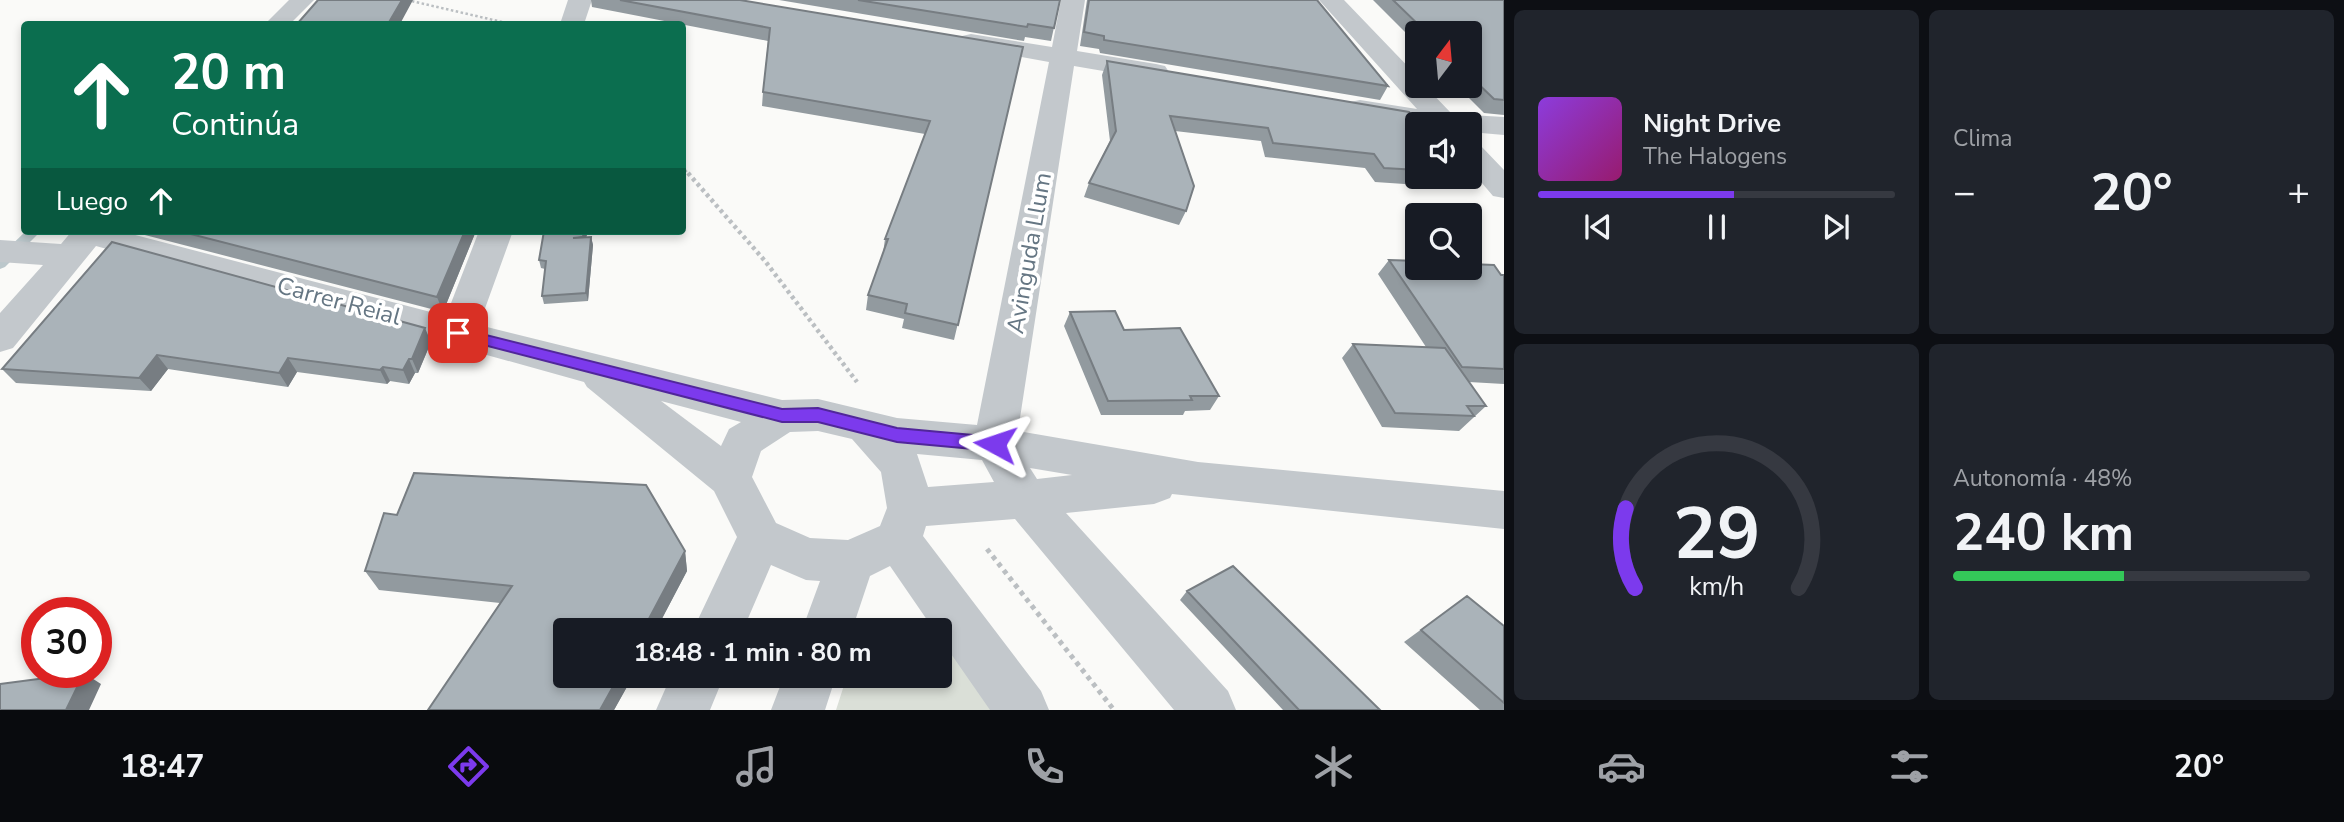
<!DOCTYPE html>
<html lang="es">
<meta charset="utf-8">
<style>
:root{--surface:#171b24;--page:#20242c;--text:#f1f3f6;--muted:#9ea1a6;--line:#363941;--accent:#7c3aed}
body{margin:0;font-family:"Nunito Sans",sans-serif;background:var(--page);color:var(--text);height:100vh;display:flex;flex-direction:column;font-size:26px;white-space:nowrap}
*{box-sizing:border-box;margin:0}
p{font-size:23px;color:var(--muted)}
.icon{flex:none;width:38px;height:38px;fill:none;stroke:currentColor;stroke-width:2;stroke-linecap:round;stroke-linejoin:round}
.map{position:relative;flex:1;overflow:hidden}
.drawer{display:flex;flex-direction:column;gap:10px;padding:10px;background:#0d0f14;width:840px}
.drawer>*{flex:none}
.hud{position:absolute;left:21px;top:21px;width:665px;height:214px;border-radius:7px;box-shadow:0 4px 10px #0003;background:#0b6e4f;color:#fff;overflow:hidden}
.needle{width:46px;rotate:16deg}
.controls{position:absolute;left:1405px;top:21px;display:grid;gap:14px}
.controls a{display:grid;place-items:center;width:77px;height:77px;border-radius:7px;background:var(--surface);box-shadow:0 4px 10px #0003;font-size:35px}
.speed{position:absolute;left:21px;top:597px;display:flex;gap:14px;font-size:35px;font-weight:700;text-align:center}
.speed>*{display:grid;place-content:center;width:91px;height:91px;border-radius:50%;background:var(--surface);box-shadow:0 4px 10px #0003;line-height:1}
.speed .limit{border:10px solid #d22;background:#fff;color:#111}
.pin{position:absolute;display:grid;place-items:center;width:60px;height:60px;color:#fff;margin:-30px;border-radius:14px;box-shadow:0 4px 10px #0006}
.me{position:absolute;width:77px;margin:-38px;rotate:275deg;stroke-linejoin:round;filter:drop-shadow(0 0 5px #0008)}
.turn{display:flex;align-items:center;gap:24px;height:147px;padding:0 35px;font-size:32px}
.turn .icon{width:91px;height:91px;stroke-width:2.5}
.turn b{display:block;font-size:49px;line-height:60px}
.then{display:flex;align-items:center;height:66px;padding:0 35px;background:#0003;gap:14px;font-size:26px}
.big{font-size:52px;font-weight:700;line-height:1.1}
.drawer .widget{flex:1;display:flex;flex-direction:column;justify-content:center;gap:10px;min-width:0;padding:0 24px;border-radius:10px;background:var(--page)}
.drawer .dial{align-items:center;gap:0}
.dial svg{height:182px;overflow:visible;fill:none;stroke:var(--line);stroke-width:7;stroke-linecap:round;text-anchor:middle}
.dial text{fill:var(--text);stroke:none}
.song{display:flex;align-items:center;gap:21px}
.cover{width:84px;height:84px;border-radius:10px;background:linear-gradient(135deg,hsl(270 70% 55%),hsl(320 70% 35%))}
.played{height:7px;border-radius:4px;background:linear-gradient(90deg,var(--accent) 55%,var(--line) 55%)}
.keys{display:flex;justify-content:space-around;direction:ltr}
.heat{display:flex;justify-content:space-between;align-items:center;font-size:38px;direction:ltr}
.charge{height:10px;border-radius:5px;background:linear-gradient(90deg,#34c759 48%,var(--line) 0)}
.drawer .tiles{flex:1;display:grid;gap:10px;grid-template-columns:repeat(2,1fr)}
.trip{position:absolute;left:553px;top:618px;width:399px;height:70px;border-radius:7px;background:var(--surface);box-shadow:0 4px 10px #0003;font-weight:700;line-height:70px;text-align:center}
.tab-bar{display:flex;height:112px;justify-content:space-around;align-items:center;background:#090b0e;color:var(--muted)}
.tab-bar .icon{width:49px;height:49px}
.tab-bar .current{color:var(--accent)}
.tab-bar b{font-size:32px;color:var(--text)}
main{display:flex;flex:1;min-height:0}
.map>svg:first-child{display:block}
.green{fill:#dadfd7}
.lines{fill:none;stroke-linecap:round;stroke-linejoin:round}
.stream{fill:#bbc7cb;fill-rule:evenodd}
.path-far2{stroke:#bbbfc2;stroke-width:2.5;stroke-dasharray:2.5 2.5;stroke-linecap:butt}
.path-far1{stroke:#bbbfc2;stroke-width:4.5;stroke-dasharray:3.5 3.5;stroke-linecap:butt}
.path{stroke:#bbbfc2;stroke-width:5;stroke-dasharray:4.5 4.5;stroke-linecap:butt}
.minor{fill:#c3c8cc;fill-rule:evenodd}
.wall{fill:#929a9f}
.shaded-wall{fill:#777d82}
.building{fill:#aab3b9;stroke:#777d82;stroke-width:2}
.route{fill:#7c3aed;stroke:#51269a;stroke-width:2}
.labels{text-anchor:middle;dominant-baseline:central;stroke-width:7;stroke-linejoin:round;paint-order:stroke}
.street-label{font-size:24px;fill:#657683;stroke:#fff}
</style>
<main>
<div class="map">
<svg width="1504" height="710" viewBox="0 0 1504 710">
<rect width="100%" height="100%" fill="#fafaf8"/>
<path class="green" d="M940,646l17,9 37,55h-158l11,-34h93z"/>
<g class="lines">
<path class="stream" d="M26,231h15l-36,36 -5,2v-13z"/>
<path class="path-far2" d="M407,0l104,24
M682,166l7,9"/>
<path class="path-far1" d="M688,173l77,88 92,121"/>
<path class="path" d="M987,549l127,161"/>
<path class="minor" d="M289,0h25l-24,24h-25z
M568,0h24l-8,24h-24z
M1061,0h24l-8,51 79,13 9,2 4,6 -4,6 -9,2 -82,-14 -56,365 180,31 306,29v38l-332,-35 -2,4 -16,6 -88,9 162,178 8,19h-62l-159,-191 -89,7 -3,10 118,155 8,19h-59l-50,-72v-8h-6l-44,-64 -20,10 -18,54h-50l18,-49 -14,-1 -35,-15 -28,65h-50l44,-93 -23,-46 -127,-104 -3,-5 -488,-136 -83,102 -13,4v-39l43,-48 -43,-3v-22l61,4 11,-13h48l326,85 33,-85h34l-34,94 303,75 36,-1 79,19 80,7 72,-363 -78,-14 -9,-2 -3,-5 3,-5 9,-2 81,13zM661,401l80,21 -12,7 -8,17zM818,431l34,8 29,33 6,36 -7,18 -32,14 -38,-2 -34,-15 -24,-46 9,-26 29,-19zM917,454l65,6 12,22 -66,5zM1030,468l42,7 -35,4z
M1319,0h25l74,77v9h7l27,28 52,3v18l-34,-3v-8l-52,2 -68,-12 -4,-6 4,-6 10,-2 57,9z
M1470,142l10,3 24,25v28l-11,-2 -23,-27z
M671,676h53l-14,34h-54z
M784,676h52l-11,34h-54z"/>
</g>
<path class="wall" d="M591,0h149l283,47 -69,293 -52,-12 2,-9 -38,-9 2,-15 15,-42 2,-14 40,-105 -163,-28 1,-14 5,-51 -176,-34z
M779,0h281l-9,41 -26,-4 -1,4z
M1087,0h230l71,86 -8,14 -280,-47 -1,-4 -19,-3z
M1373,0h131v115l-20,-2 -27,-27h13v-53h-52v12z
M1107,61l311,63v53h38l-7,10 -74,-5 -10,-14 -100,-11 -4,-16 -86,-10 11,80 -7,14 -95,-28 5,-14 21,-42 -8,-66z
M139,231h337l-33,81 -302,-78z
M544,231h44l-2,7 5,-1 2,8 -5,56 -44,3 -2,-8 3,-27 -4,-1 -2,-8z
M112,242l319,100 -13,31h-3l-6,11 -19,-3 -3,3 -90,-12 -9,15 -120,-18 -17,22 -135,-8 -14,-14z
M1389,260l115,15v109l-35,-2 17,24 -27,25 -77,-4 -40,-69 11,-14 73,3 -48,-73z
M1070,312l54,18 95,66 -9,14 -25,1 -2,4h-82l-37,-89z
M414,473l232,12 39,66 2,20 -31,59h-91v46h68l-19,34h-186l72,-107 -121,-13 -14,-19 19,-58 13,2z
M1187,591l193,119h-97l-103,-110z
M1467,596l37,30v84h-24l-76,-68z"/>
<path class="shaded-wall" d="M402,0h11l-13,24h-12z
M465,231h11l-33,81 -6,-15z
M584,231h4l-4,14 -1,-8z
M591,237l2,8 -5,56 -2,-8z
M425,328l6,14 -13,31 -6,-14z
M157,355l11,14 -17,22 -12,-13z
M288,358l9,14 -9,15 -9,-14z
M409,359l6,14 -6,11 -6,-14z
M383,367l7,14 -3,3 -7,-14z
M685,551l2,20 -31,59h-13z
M84,673l17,11 -12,26h-23z
M619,676h14l-19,34h-14z"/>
<path class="building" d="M318,0h84l-14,24h-91z
M620,0h120l283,47 -65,278 -53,-12 2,-9 -39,-9 20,-56h-3l45,-118 -167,-29 7,-64z
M858,0h202l-6,28 -26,-4 -1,3z
M1089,0h228l71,86 -284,-46v-4l-20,-4z
M1393,0h111v100l-10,-1 -24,-23v-43h-43z
M1107,61l302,51 10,12h-1v46l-34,-2 -10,-14 -101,-11 -5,-15 -98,-12 24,70 -8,25 -97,-28 27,-52z
M179,231h286l-28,66z
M544,231h40l-1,6 -10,1 18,-1 -5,56 -44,3 4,-35 -7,-1z
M112,242l313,86 -13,31h-3l-6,11 -20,-3 -3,3 -92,-12 -9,15 -122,-18 -18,23 -137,-9z
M1389,260l29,1v7h52v-4l24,1 7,10h3v94l-42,-2z
M1115,311l9,19 56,-2 39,68h-29l2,4 -84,1 -38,-89z
M1353,344l92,4 41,58h-19l7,10 -79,-3z
M414,473l232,12 39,66 -42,79h-78v46h54l-19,34h-172l84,-124 -147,-15 19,-58 13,2z
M1233,566l147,144h-81l-112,-119z
M1467,596l37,30v77l-83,-73z
M84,673l-18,37h-66v-26z"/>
<path class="route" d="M458,328l324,81 36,-1 79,20 98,9 6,2 2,5 -2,5 -6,2 -98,-9 -79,-20h-36l-329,-85 -3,-4 3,-4z"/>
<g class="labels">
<g class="street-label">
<text transform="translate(1029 253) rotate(-80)">Avinguda Llum</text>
<text transform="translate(339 301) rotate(15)">Carrer Reial</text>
</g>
</g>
</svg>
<div class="controls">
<a><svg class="needle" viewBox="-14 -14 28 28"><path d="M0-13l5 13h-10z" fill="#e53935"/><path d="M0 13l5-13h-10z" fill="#9ea1a6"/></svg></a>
<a><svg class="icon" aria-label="sound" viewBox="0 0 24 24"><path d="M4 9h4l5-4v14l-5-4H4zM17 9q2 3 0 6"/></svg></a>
<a><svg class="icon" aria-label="search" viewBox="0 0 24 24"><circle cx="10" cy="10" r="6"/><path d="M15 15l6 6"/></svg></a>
</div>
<div class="speed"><div class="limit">30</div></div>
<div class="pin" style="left:458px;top:333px;background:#d93025"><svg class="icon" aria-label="arrive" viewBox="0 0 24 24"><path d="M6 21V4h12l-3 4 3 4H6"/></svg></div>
<svg class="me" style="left:995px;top:444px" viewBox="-20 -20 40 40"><path d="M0-17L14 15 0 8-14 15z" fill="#7c3aed" stroke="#fff" stroke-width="4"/></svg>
<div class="trip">18:48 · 1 min · 80 m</div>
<div class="hud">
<div class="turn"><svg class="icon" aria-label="ahead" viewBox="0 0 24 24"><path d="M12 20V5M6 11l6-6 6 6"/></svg><div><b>20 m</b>Continúa</div></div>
<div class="then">Luego<svg class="icon" aria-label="ahead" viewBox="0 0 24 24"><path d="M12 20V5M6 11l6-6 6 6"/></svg></div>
</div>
</div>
<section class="drawer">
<div class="tiles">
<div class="widget">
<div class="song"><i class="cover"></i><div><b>Night Drive</b><p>The Halogens</p></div></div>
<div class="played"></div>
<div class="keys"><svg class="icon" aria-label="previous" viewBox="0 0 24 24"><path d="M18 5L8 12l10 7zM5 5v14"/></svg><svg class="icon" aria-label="pause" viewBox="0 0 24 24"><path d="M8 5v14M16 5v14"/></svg><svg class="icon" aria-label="next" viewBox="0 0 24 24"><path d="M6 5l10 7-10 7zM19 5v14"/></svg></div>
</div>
<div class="widget"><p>Clima</p>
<div class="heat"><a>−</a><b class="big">20°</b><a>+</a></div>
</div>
<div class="widget dial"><svg viewBox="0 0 100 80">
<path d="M14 69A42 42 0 1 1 86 69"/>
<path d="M14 69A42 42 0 0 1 10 34" stroke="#7c3aed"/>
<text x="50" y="56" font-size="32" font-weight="700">29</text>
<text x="50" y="72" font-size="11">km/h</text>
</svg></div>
<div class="widget"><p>Autonomía · 48%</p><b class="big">240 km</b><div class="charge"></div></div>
</div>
</section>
</main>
<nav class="tab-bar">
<b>18:47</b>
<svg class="icon current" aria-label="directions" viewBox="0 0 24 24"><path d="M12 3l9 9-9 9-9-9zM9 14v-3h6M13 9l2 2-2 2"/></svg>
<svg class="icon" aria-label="music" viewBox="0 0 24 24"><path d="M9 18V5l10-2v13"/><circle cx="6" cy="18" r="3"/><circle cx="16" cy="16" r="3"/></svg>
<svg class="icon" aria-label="phone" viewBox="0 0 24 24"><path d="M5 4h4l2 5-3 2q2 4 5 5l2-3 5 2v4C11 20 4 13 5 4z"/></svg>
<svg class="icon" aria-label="climate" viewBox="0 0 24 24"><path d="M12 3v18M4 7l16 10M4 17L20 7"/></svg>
<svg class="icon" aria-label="car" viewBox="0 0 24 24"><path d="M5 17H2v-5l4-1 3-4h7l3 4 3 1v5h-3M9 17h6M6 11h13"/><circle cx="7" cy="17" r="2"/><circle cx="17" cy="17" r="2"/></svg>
<svg class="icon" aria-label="filters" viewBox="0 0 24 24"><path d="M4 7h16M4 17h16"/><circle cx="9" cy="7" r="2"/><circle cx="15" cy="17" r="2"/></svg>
<b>20°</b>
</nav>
